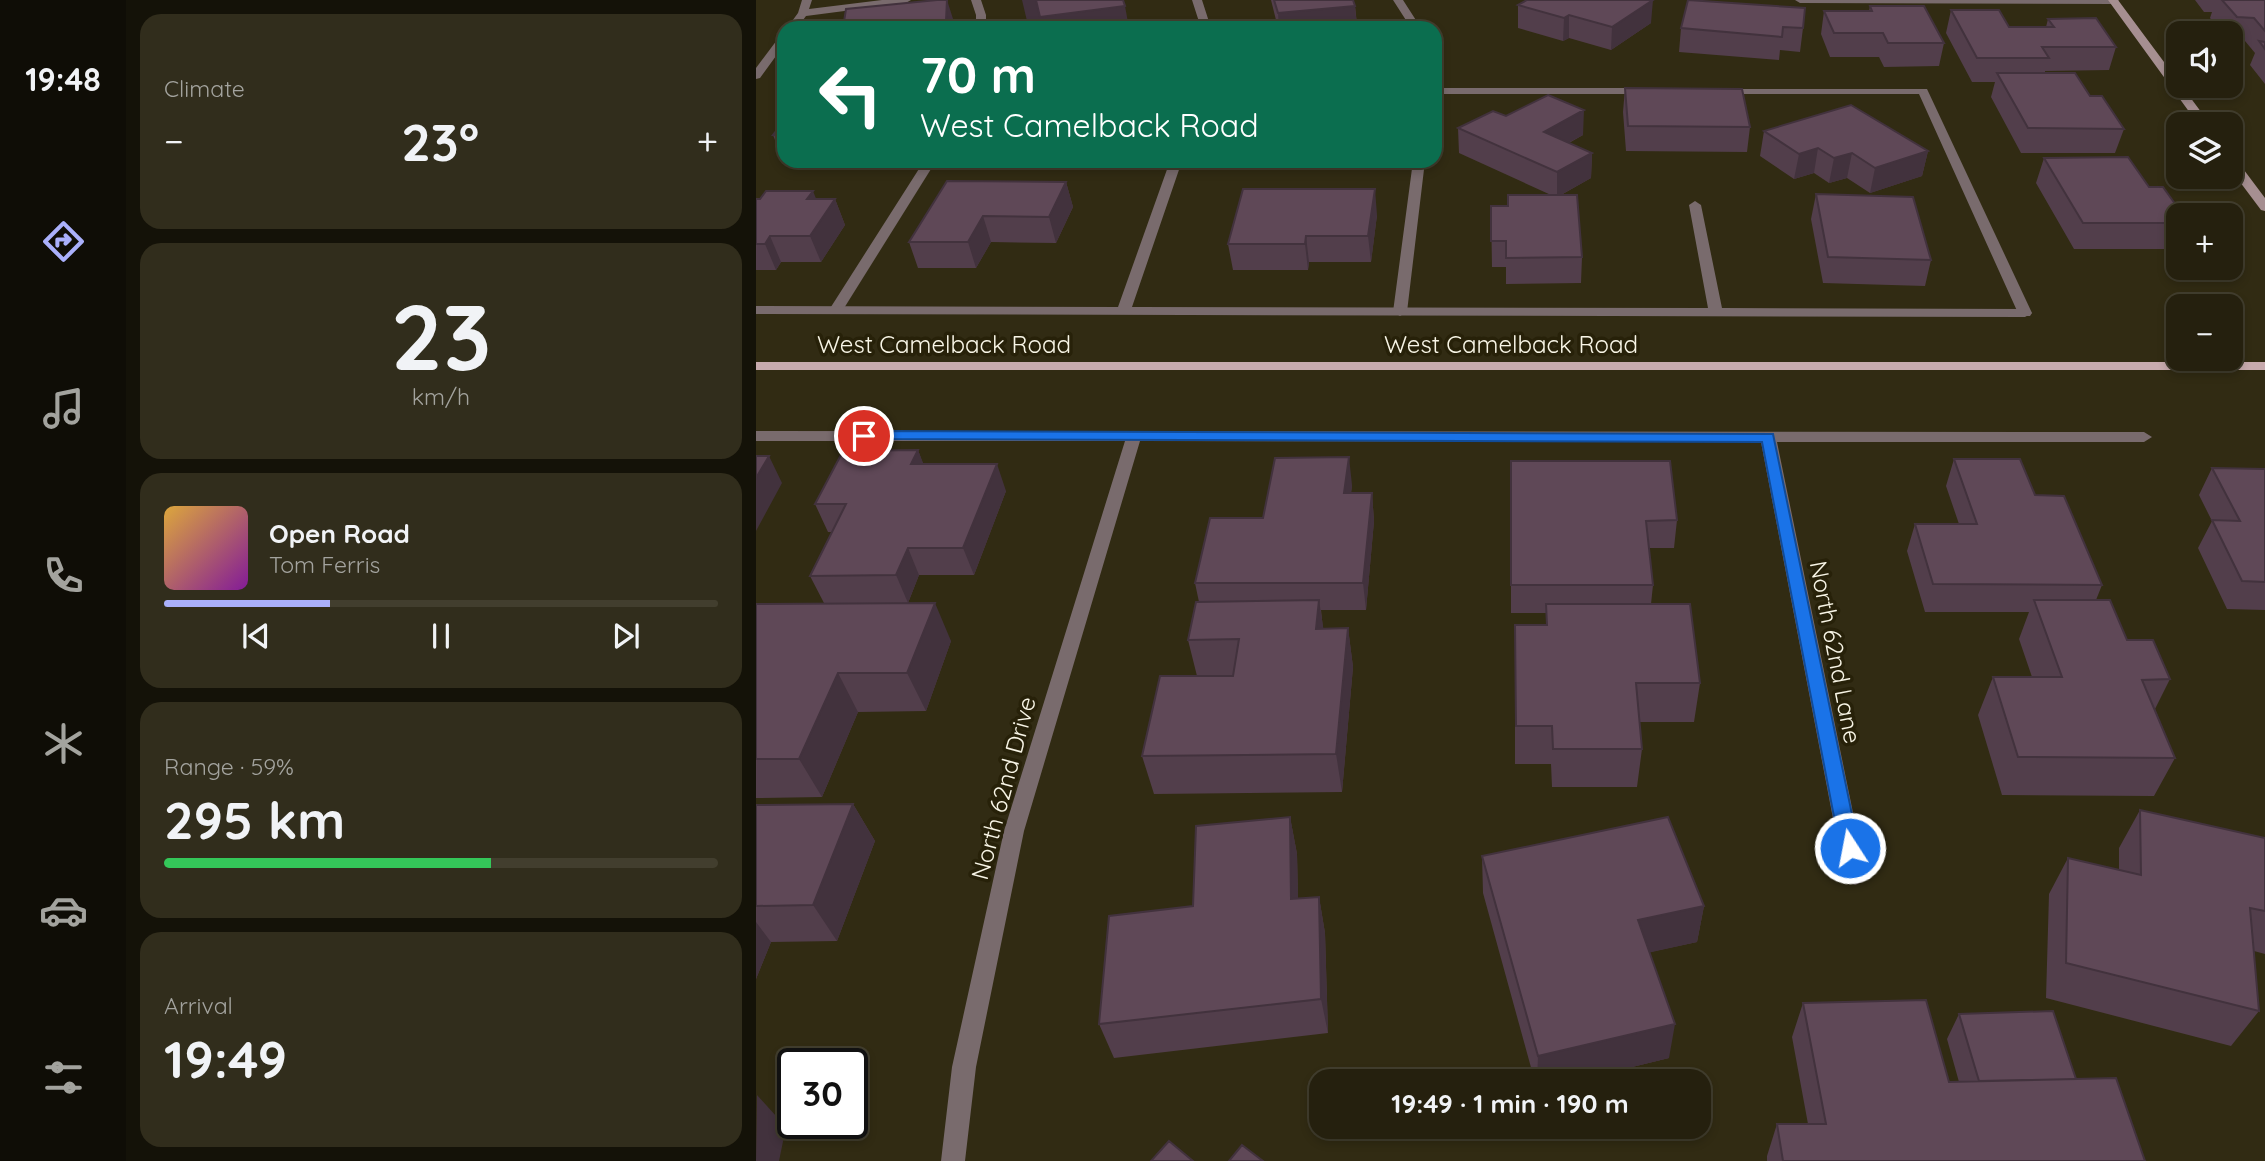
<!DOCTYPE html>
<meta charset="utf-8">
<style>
:root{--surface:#25200e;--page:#312d1c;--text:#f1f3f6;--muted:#a3a39e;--line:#423e2e;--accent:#aab0fb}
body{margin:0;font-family:Quicksand,sans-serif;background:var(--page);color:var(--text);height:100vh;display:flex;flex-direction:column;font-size:26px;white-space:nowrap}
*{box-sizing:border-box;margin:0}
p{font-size:23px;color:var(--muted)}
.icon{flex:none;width:38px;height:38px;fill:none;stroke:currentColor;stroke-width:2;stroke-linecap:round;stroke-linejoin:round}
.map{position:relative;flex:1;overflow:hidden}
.details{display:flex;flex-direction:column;gap:14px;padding:14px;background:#141208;width:630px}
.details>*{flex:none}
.guide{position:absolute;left:21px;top:21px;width:665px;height:147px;border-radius:21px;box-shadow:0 4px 10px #0003,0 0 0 2px var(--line);background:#0b6e4f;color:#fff;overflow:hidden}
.fabs{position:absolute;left:1410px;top:21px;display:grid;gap:14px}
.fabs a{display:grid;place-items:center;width:77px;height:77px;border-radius:14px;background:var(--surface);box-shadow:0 4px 10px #0003,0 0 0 2px var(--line);font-size:35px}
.speed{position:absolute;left:21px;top:1048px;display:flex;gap:14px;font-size:35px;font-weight:700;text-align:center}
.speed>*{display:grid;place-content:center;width:91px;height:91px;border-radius:50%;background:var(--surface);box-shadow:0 4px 10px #0003,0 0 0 2px var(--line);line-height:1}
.speed .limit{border:4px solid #111;border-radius:10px;background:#fff;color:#111}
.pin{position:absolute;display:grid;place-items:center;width:60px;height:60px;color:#fff;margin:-30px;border:4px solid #fff;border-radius:50%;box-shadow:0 2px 7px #0007}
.me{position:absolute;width:77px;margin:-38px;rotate:349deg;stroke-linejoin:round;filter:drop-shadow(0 0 5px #0008)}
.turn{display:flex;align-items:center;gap:24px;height:147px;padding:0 28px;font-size:32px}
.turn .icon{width:91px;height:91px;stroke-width:2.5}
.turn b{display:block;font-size:49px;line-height:60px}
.big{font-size:52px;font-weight:800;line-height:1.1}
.details .widget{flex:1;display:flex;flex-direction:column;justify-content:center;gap:10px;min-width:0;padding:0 24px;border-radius:21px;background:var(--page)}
.details .dial{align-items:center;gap:0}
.dial b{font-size:91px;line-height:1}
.song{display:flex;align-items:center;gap:21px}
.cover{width:84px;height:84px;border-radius:10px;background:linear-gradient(135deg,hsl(40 70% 55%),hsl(290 70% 35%))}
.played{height:7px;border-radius:4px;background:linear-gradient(90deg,var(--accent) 30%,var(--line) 30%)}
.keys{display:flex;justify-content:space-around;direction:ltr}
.heat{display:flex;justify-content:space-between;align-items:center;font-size:38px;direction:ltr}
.charge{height:10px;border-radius:5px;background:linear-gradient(90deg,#34c759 59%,var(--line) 0)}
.trip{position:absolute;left:553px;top:1069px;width:402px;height:70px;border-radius:21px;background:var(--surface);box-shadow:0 4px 10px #0003,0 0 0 2px var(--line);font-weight:800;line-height:70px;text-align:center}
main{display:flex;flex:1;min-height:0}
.dock{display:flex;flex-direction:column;width:126px;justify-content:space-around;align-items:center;background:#0f0d06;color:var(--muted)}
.dock .icon{width:49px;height:49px}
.dock .selected{color:var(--accent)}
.dock b{font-size:32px;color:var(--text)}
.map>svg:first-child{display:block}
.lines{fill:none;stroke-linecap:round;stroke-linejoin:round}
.lane{fill:#796b6d;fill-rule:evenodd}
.street{fill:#796b6d;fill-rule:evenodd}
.secondary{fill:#a68f91;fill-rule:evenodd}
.primary{fill:#c8abae;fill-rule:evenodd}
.wall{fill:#523e4b}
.shaded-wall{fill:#42323d}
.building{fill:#5f4857;stroke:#42323d;stroke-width:2}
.route{fill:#1a73e8;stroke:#114b97;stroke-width:2}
.labels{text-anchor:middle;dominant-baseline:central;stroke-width:7;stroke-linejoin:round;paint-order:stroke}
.street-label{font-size:24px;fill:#f8f5e6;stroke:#272109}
</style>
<main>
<nav class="dock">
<b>19:48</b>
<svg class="icon selected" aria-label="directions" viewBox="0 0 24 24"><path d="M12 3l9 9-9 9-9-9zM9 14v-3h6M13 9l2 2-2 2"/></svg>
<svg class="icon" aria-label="music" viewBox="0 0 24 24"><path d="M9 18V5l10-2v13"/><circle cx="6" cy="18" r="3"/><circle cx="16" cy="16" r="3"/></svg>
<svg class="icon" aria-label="phone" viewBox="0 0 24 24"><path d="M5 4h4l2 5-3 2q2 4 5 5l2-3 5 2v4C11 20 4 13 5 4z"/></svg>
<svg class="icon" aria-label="climate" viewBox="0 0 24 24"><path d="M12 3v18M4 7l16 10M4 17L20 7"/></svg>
<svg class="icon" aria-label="car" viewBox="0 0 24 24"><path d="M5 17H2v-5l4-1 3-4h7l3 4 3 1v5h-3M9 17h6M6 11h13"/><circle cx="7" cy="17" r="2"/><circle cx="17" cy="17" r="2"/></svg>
<svg class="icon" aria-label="filters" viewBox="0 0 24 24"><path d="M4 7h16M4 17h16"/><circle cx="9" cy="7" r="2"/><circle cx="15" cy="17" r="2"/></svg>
</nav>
<section class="details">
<div class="widget"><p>Climate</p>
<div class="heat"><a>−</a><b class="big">23°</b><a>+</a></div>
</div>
<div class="widget dial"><b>23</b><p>km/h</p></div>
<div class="widget">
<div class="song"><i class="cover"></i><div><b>Open Road</b><p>Tom Ferris</p></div></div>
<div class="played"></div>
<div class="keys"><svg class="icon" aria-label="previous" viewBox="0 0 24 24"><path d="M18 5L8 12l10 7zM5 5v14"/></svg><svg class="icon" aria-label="pause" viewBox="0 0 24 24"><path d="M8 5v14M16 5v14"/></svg><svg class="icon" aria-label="next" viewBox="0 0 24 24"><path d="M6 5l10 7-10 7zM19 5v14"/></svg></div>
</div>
<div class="widget"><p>Range · 59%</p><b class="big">295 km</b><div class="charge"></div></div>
<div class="widget"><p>Arrival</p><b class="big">19:49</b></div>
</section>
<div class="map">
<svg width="1509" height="1161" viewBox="0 0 1509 1161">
<rect width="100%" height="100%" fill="#312b13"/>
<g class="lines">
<path class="lane" d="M215,0h10l5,15v13h-10v-13z
M637,0h10l18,28h-10z
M679,88h213l6,3 -6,3h-213z
M958,89h213l105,224 -2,3h-10l-2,-3 -99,-219h-201l-6,-3z
M168,161h12l-95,152h-10l-2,-3z
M657,161h12l-18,151 -7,4 -7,-4z"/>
<path class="street" d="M46,0h10l-3,9 73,-9h29l-5,3 -100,13 -9,12h-10l11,-15z
M436,0h10l9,28h-10z
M1039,0h323l1,1 -5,3 -314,-1z
M28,35v10l-24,33 -4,1v-11l24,-32z
M414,161h12l-50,146 576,1 -19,-103 6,-4 6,4 21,103 303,1 7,4 -7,4 -1269,-3v-8l362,1z
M0,431l1388,1 8,5 -8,5h-367l89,434 -3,6 -8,3 -8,-3 -3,-6 -83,-434 -621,-1 -116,390 -48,236 -11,94h-24l11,-94 52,-236 121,-390h-369z"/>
<path class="secondary" d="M1352,0h10l92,124h-12z
M1475,157l4,1 30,40v13l-4,-1 -30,-40z"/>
<path class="primary" d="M0,362h1509v8h-1509z"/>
</g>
<path class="wall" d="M515,0h82l2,6 2,18 -79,4z
M932,0l115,28 -3,24 -20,-2 -1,10 -100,-8 2,-24z
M1439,0h70v84l-15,-19 5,-12 -10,-12 -14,-1v-7h-9l-12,-15 2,-6h-8z
M762,5l133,18 -40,27 -42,-12 -6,3 -45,-13z
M1114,6l74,37 -5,23 -55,1 -5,-10h-49l-9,-23 3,-23h45z
M1195,10l58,17h37l2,-8 68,28 -7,23 -64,1v2l45,23 34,33 -9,24h-94l-30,-56 4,-15h-23l-26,-49z
M869,88l125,39 -3,25 -121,-1 -3,-39z
M750,116l77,19 -14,8 23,10 -1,25 -30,17 21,62 -1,26 -75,1v-17h-14l-1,-61h17l43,-11 -92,-42 -1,-25z
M28,121v39h-1l-10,-25z
M1008,131l164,20 -6,25 -52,17 -23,-15 -18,5 -15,-10 -20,6 -34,-23z
M1288,158l105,29 30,28 -1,34h-104l-38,-66z
M235,161h100l-2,5h-96z
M518,161h82l-1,6h-80z
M310,182l7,25 -17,36 -65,-1 -15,26h-58l-9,-26z
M1060,194l115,66 -6,26 -102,-3 -12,-64z
M0,199h79l10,26 -24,37h-40l-5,8h-20z
M621,215l-6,47h-62l-1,8h-75l-5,-26z
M162,450l5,14 83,27 -32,84h-55l-11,28 43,38 -25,70 -68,1 -36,85 -66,1v-194l68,-1 -14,-27 22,-44h-4l-13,-28z
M1198,459l81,36 67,90 -6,15 31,40 43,39 -15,30 20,49 -21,38 -152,-1 -24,-80 15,-38h39l-13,-38 10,-27h-104l-18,-61 8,-27h44l-13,-38z
M755,461l166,59 -3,28h-25l4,37 -2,19 49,79 -6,39h-55l3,27 -5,38h-85l-1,-23h-36v-139h31v-12h-35z
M1456,468l53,1v141l-38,-1 -29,-61 14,-27 -13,-26z
M596,485l-1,8h21l2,28 -8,89h-45l2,19 25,-1 5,39 -11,125 -188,2 -12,-38 55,-80 -9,-36 11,-38 -4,-19 68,-65z
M97,804l22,37 -38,100 -66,1 -15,37v-174z
M1384,810l125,28v116l-11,-3 5,60 -28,35 -185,-48 3,-104 19,-36 51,12v-22z
M534,817l7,37 1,45 21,-2 6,36 3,100 -214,25 -15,-34 94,-118z
M726,856l222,50 -7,36 -47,10 19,106 -98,24h-36l-52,-189z
M1047,1003l146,79h10l-12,-43 12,-25 117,65 69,82h-378v-5l10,-32h31l-16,-87z"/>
<path class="shaded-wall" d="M191,0l7,22 -1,6h-55l1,-2z
M266,0h14l89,6 4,22h-86l-2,-9 -14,2z
M897,0l-2,23 -40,27 1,-23z
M599,6l2,22h-78l-1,-15z
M813,15v23l-6,3 1,-23z
M828,110l-1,25 -40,21 1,-24z
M1062,148l-4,25 -20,6 5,-25z
M1172,151l-6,25 -52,17 5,-25z
M836,153l-1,25 -34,19v-25z
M1096,153l-5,25 -18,5 5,-25z
M310,182l7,25 -17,36 -7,-26z
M619,189l2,26 -6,47 -3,-26z
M57,191l10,25 -16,-17z
M79,199l10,26 -24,37 -11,-26z
M227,216l8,26 -15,26 -8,-26z
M14,236l11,26 -5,8 -11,-26z
M550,236l3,26 -1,8 -3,-26z
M162,450l11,28 -18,-14z
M13,456l13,27 -26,48v-53z
M593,457l3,28 -4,36 -4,-28z
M241,464l9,27 -32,84 -11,-27z
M616,493l2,28 -8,89 -3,-27z
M152,548l11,27 -11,28 -12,-28z
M563,600l6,39 -9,-10z
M179,603l16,38 -25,70 -19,-38z
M592,628l5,39 -11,125 -6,-38z
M82,673l20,39 -36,85 -23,-38z
M97,804l22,37 -38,100 -24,-36z
M534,817l7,37 2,82 -8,-37z
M563,897l6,36 3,100 -7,-34z
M948,906l-7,36 -63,14 4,-36z
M0,922l15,20 -15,37z
M919,1024l-6,34 -98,24h-34l1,-26z
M1,1095l29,32 -7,34h-23z"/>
<path class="building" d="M181,0h10l-1,21 -47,5 -1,2h-55l3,-19z
M280,0h87l2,6 -85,11z
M518,0h79l2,6 -77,7z
M771,0h126l-41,27 -43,-12 -5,3 -46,-13z
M932,0l117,8 -2,20 -20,-1 -1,10 -101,-9z
M1466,0h43v31l-11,-13 -17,-1z
M1114,6h54l20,37h-56l-5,-10h-49l-10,-22h48z
M1195,10h48l10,17h45l-6,-8 48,-1 20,29h-74l7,11h-72z
M367,23l-1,5h-75l1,-1z
M605,24v4h-85z
M1503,41l6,1v7z
M1241,73h78l15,23h12l22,33 -96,-1z
M869,88l117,1 8,38 -122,-1z
M792,95l36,15 -40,22 48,21 -35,19 -99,-44 35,-17 13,5z
M1095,105l77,46 -53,17 -23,-15 -18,5 -16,-10 -19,6 -35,-23z
M28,121v14h-11z
M1372,157l21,30h14l20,28h-4v8h-96l-39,-65z
M191,181l119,1 -17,35 -66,-1 -15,26h-59z
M487,189h132l-7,47h-62l-1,8h-77z
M10,191h47l-6,8h28l-25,37h-40l-5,8h-9v-45h4z
M1060,194l97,3 18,63 -103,-3z
M752,195h69l5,62 -76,1v-17h-15v-35h17z
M162,450l-7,14h86l-34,84h-55l-12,27 -86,1 36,-72h-31l28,-53z
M0,456h13l-13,22z
M593,457l-5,36h28l-9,90h-168l15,-65h53l12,-60z
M1198,459h66l15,36 29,1 38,89 -169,-1 -18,-60h62z
M755,461h159l7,59 -31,1 7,64h-142z
M1456,468l53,1v113l-23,-1 -30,-61 28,1z
M563,600l-3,29 32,-1 -12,126 -194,2 18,-80h73l6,-37 -51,1 8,-38z
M1278,600h76l17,40h26l17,39 -28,1 33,78 -157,-1 -25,-80h69z
M179,603l-28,70h-69l-39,86h-43v-155z
M790,604h144l10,79h-64l6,66h-89l-1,-23h-36l-1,-101h32z
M97,804l-40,101 -57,1v-101z
M1384,810l125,28v73l-15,-3 9,103 -193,-48 2,-105 73,17z
M534,817l1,82 28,-2 2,102 -222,25 10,-108 84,-10 3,-80z
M912,817l36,89 -66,14 37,104 -137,32 -56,-200z
M1170,1000l23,82 167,-4 29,83h-362l-6,-37h49l-23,-121z
M1297,1011l23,68 -97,2 -20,-67z
M413,1141l24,20h-42z
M486,1145l21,16h-34z"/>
<path class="route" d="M108,431l909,3 86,414 -2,6 -7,2 -7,-2 -3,-6 -78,-406 -903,-3 -2,-3z"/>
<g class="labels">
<g class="street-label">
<text x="188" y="344">West Camelback Road</text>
<text x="755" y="344">West Camelback Road</text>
<text transform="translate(1080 652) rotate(79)">North 62nd Lane</text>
<text transform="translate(247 788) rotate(-75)">North 62nd Drive</text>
</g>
</g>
</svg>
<div class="fabs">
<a><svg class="icon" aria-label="sound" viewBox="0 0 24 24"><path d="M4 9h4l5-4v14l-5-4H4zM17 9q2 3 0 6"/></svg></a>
<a><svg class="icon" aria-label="layers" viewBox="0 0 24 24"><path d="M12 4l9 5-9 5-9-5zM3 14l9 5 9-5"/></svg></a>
<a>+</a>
<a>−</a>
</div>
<div class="speed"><div class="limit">30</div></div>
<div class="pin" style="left:108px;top:436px;background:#d93025"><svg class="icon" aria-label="arrive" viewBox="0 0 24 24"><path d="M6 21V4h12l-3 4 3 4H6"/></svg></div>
<svg class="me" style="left:1094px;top:848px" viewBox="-20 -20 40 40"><circle r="17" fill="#1a73e8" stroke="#fff" stroke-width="3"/><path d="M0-11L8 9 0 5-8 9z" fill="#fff"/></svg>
<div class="trip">19:49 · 1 min · 190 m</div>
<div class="guide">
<div class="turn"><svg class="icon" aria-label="left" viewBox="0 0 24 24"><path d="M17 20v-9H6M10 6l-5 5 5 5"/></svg><div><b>70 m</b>West Camelback Road</div></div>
</div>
</div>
</main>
